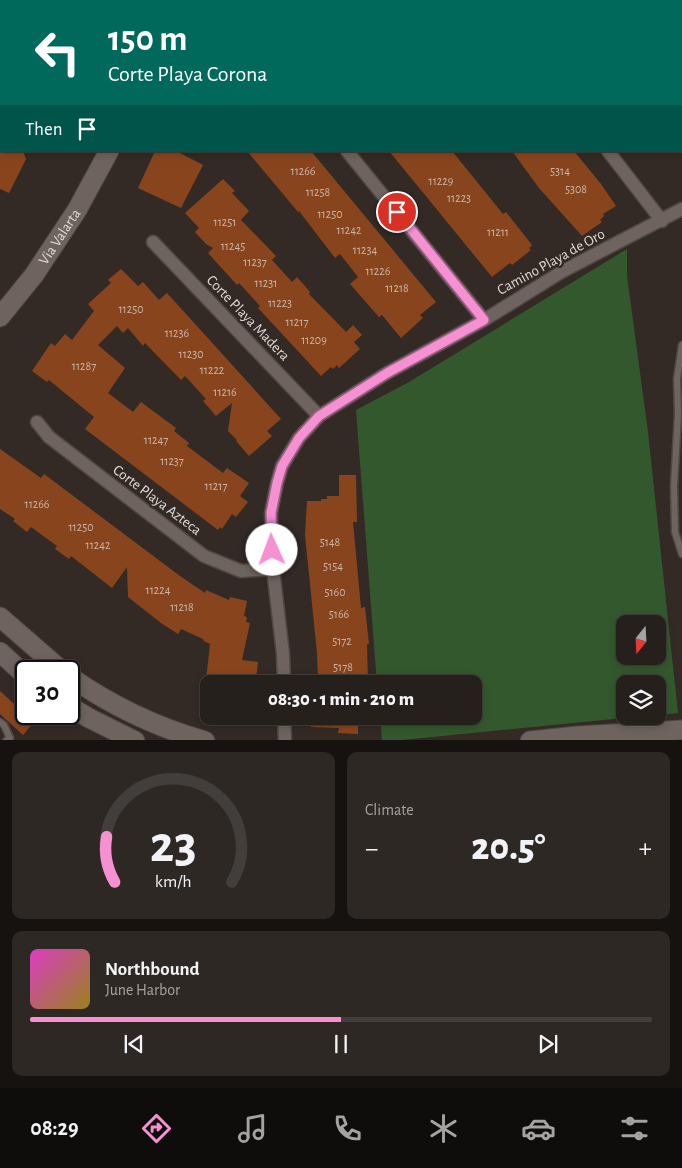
<!DOCTYPE html>
<meta charset="utf-8">
<style>
:root{--surface:#26201c;--page:#2e2825;--text:#f1f3f6;--muted:#a4a3a3;--line:#423e3b;--accent:#f590d1}
body{margin:0;font-family:"Alegreya Sans",sans-serif;background:var(--page);color:var(--text);height:100vh;display:flex;flex-direction:column;font-size:19px;white-space:nowrap}
*{box-sizing:border-box;margin:0}
p{font-size:16px;color:var(--muted)}
.icon{flex:none;width:28px;height:28px;fill:none;stroke:currentColor;stroke-width:2;stroke-linecap:round;stroke-linejoin:round}
.map{position:relative;height:740px;overflow:hidden}
.drawer{display:flex;flex-direction:column;gap:12px;padding:12px;background:#15120f;flex:1}
.drawer>*{flex:none}
.banner{position:absolute;left:0px;top:0px;width:682px;height:152px;box-shadow:0 2px 8px #0003,0 0 0 1px var(--line);background:#00695c;color:#fff;overflow:hidden}
.needle{width:32px;rotate:198deg}
.fabs{position:absolute;left:616px;top:615px;display:grid;gap:10px}
.fabs a{display:grid;place-items:center;width:50px;height:50px;border-radius:10px;background:var(--surface);box-shadow:0 2px 8px #0003,0 0 0 1px var(--line);font-size:25px}
.speed{position:absolute;left:15px;top:660px;display:flex;gap:10px;font-size:25px;font-weight:700;text-align:center}
.speed>*{display:grid;place-content:center;width:65px;height:65px;border-radius:50%;background:var(--surface);box-shadow:0 2px 8px #0003,0 0 0 1px var(--line);line-height:1}
.speed .limit{border:2px solid #111;border-radius:8px;background:#fff;color:#111}
.pin{position:absolute;display:grid;place-items:center;width:42px;height:42px;color:#fff;margin:-21px;border:2px solid #fff;border-radius:50%;box-shadow:0 1px 5px #0007}
.me{position:absolute;width:55px;margin:-28px;rotate:358deg;stroke-linejoin:round;filter:drop-shadow(0 0 4px #0008)}
.turn{display:flex;align-items:center;gap:18px;height:105px;padding:0 25px;font-size:22px}
.turn .icon{width:65px;height:65px;stroke-width:2.5}
.turn b{display:block;font-size:35px;line-height:42px}
.then{display:flex;align-items:center;height:48px;padding:0 25px;background:#0003;gap:10px;font-size:19px}
.big{font-size:38px;font-weight:800;line-height:1.1}
.drawer .widget{flex:1;display:flex;flex-direction:column;justify-content:center;gap:8px;min-width:0;padding:0 18px;border-radius:10px;background:var(--page)}
.drawer .dial{align-items:center;gap:0}
.dial svg{height:130px;overflow:visible;fill:none;stroke:var(--line);stroke-width:7;stroke-linecap:round;text-anchor:middle}
.dial text{fill:var(--text);stroke:none}
.song{display:flex;align-items:center;gap:15px}
.cover{width:60px;height:60px;border-radius:8px;background:linear-gradient(135deg,hsl(310 70% 55%),hsl(50 70% 35%))}
.played{height:5px;border-radius:2px;background:linear-gradient(90deg,var(--accent) 50%,var(--line) 50%)}
.keys{display:flex;justify-content:space-around;direction:ltr}
.heat{display:flex;justify-content:space-between;align-items:center;font-size:28px;direction:ltr}
.drawer .tiles{flex:1;display:grid;gap:12px;grid-template-columns:1fr 1fr}
.widget:last-child{grid-column:span 2}
.trip{position:absolute;left:200px;top:675px;width:282px;height:50px;border-radius:10px;background:var(--surface);box-shadow:0 2px 8px #0003,0 0 0 1px var(--line);font-weight:800;line-height:50px;text-align:center}
.tabs{display:flex;height:80px;justify-content:space-around;align-items:center;background:#0f0d0b;color:var(--muted)}
.tabs .icon{width:35px;height:35px}
.tabs .on{color:var(--accent)}
.tabs b{font-size:22px;color:var(--text)}
.map>svg:first-child{display:block}
.green{fill:#34582d;fill-rule:evenodd}
.building{fill:#88451d}
.lines{fill:none;stroke-linecap:round;stroke-linejoin:round}
.lane-casing{stroke:#4e4743;stroke-width:9}
.street-casing{stroke:#4e4743;stroke-width:15}
.secondary-casing{stroke:#4e4743;stroke-width:21}
.lane{stroke:#6e635e;stroke-width:6}
.street{stroke:#6e635e;stroke-width:12}
.secondary{stroke:#6e635e;stroke-width:19}
.route-casing{stroke:#9f5e88;stroke-width:12}
.route{stroke:#f590d1;stroke-width:9}
.labels{text-anchor:middle;dominant-baseline:central;stroke-width:5;stroke-linejoin:round;paint-order:stroke}
.number-label{font-size:12px;fill:#cab5a8}
.street-label{font-size:15px;fill:#e0dad7;stroke:#332a26}
</style>
<div class="map">
<svg width="682" height="741" viewBox="0 0 682 741">
<rect width="100%" height="100%" fill="#332a26"/>
<path class="green" d="M627,249v27l21,156 30,281 -20,2v-31h-33v32h19l-242,24h-20l-2,-24h94v-32h-97l-21,-274 53,-28zM625,624h33v32h-33z"/>
<path class="building" d="M0,151h23l3,8 -17,34 -9,-4z
M155,151h21l27,14 -22,43 -43,-20z
M247,151h64l125,151 -16,13 3,3 -22,20 -19,-23 -3,2 -29,-33 8,-7 -18,-23 -5,4 -36,-47 -1,1z
M389,151h63l51,63 3,-2 26,33 -3,3 2,2 -19,15 -2,-2 -18,14z
M512,151h62l27,33 15,22 -13,8 1,2 -4,4 2,2 -20,14 -43,-48z
M223,179l12,12 -3,2 17,18 -8,9 35,36 -4,4 20,22 5,-5 13,15 -1,2 37,38 7,-7 9,10 -8,7 6,7 -21,19 -2,-3 -4,4 -2,-2 -10,9 -63,-68 2,-2 -21,-23 -2,2 -29,-32 5,-5 -7,-4 -11,-12 4,-4 -14,-15z
M121,269l17,17 5,-4 16,18 8,-7 114,126 -14,12 5,5 -23,20 -13,-15 1,-1 -9,-9 4,-28 -16,13 -13,-15 3,-2 -21,-23 -4,4 -36,-37 -2,3 -15,-18 -5,5 -6,-7 -19,19 27,23 -17,25 25,19 8,-10 35,26 -2,3 15,12 -2,3 36,27 4,-5 22,15 -9,13 8,6 -12,15 -4,-3 -10,15 -2,-2 -2,3 -133,-101 9,-12 -45,-37 -2,2 -15,-11 19,-28 4,3 10,-12 7,6 22,-29 -6,-7 23,-21 -3,-3z
M0,449l41,29 3,-4 136,102 25,17 1,-3 23,10 1,-3 17,4 -3,15 3,1 -1,5 4,1 -8,37 16,2 -2,17 -18,-1 -1,5 -31,-3 4,-36 -6,-3 -1,-2 -22,-10 -3,5 -17,-11 -33,-26 -1,-30 -15,21 -41,-32 -2,3 -14,-10 2,-3 -26,-19 -4,5 -14,-11 2,-2 -15,-10z
M339,475h17l1,47h-4l8,86 4,-1 4,37h-2l1,40h-28v-4l-22,-1 -1,-26 -12,-118 2,-34h14v-2h6v-3h12z
M0,691l34,31 -11,13 -23,-21z
M311,716h47v18l-20,-1 1,-5 -28,-1z"/>
<g class="lines">
<g class="lane-casing">
<path id="lane" d="M682,345l-5,34 1,35 -4,72 1,46 7,22
M0,722l4,3 6,13 -4,3"/>
</g>
<g class="street-casing">
<path id="street" d="M101,0l11,1
M486,0l1,1
M637,0l1,1
M84,1l10,-1
M681,33l1,1
M0,36l1,-1
M347,151l137,169
M608,151l54,70
M153,242l166,174
M37,422l12,15 155,119 37,15 32,-2
M284,684l-1,-30 -10,-85 -2,-56 6,-30 5,-17 17,-28 20,-22 68,-43 97,-53 79,-49 119,-62
M284,716l1,25"/>
</g>
<g class="secondary-casing">
<g id="secondary">
<path d="M160,1v-1"/>
<path id="s1" d="M0,317l34,-42 43,-65 32,-59"/>
<path d="M0,617l62,54"/>
<path d="M0,652l26,24"/>
<path d="M69,676c41,29 87,51 136,65"/>
<path d="M69,706l20,12 46,23"/>
<path d="M530,741l48,-5 104,-6"/>
</g>
</g>
<use href="#lane" class="lane"/>
<use href="#street" class="street"/>
<use href="#secondary" class="secondary"/>
</g>
<g class="lines">
<g class="route-casing">
<path id="route" d="M272,550l-1,-37 6,-30 5,-17 17,-28 20,-22 68,-43 97,-53 -87,-108"/>
</g>
<use href="#route" class="route"/>
</g>
<g class="labels">
<g class="number-label">
<text x="303" y="171">11266</text>
<text x="560" y="171">5314</text>
<text x="441" y="181">11229</text>
<text x="576" y="189">5308</text>
<text x="318" y="192">11258</text>
<text x="459" y="198">11223</text>
<text x="330" y="214">11250</text>
<text x="225" y="222">11251</text>
<text x="349" y="230">11242</text>
<text x="498" y="232">11211</text>
<text x="233" y="246">11245</text>
<text x="365" y="250">11234</text>
<text x="255" y="262">11237</text>
<text x="378" y="271">11226</text>
<text x="266" y="283">11231</text>
<text x="397" y="288">11218</text>
<text x="280" y="303">11223</text>
<text x="131" y="309">11250</text>
<text x="297" y="322">11217</text>
<text x="177" y="333">11236</text>
<text x="314" y="340">11209</text>
<text x="191" y="354">11230</text>
<text x="84" y="366">11287</text>
<text x="212" y="370">11222</text>
<text x="225" y="392">11216</text>
<text x="156" y="440">11247</text>
<text x="172" y="461">11237</text>
<text x="216" y="486">11217</text>
<text x="37" y="504">11266</text>
<text x="81" y="527">11250</text>
<text x="330" y="542">5148</text>
<text x="98" y="545">11242</text>
<text x="333" y="566">5154</text>
<text x="158" y="590">11224</text>
<text x="335" y="592">5160</text>
<text x="182" y="607">11218</text>
<text x="339" y="614">5166</text>
<text x="342" y="641">5172</text>
<text x="343" y="667">5178</text>
</g>
<g class="street-label">
<text stroke="none"><textPath href="#s1" startOffset="100">Via Valarta</textPath></text>
<text transform="translate(551 262) rotate(-29)">Camino Playa de Oro</text>
<text transform="translate(248 318) rotate(46)">Corte Playa Madera</text>
<text transform="translate(157 500) rotate(37)">Corte Playa Azteca</text>
</g>
</g>
</svg>
<div class="fabs">
<a><svg class="needle" viewBox="-14 -14 28 28"><path d="M0-13l5 13h-10z" fill="#e53935"/><path d="M0 13l5-13h-10z" fill="#a4a3a3"/></svg></a>
<a><svg class="icon" aria-label="layers" viewBox="0 0 24 24"><path d="M12 4l9 5-9 5-9-5zM3 14l9 5 9-5"/></svg></a>
</div>
<div class="speed"><div class="limit">30</div></div>
<div class="pin" style="left:397px;top:212px;background:#d93025"><svg class="icon" aria-label="arrive" viewBox="0 0 24 24"><path d="M6 21V4h12l-3 4 3 4H6"/></svg></div>
<svg class="me" style="left:272px;top:550px" viewBox="-20 -20 40 40"><circle r="19" fill="#fff"/><path d="M0-13L10 11 0 6-10 11z" fill="#f590d1"/></svg>
<div class="trip">08:30 · 1 min · 210 m</div>
<div class="banner">
<div class="turn"><svg class="icon" aria-label="left" viewBox="0 0 24 24"><path d="M17 20v-9H6M10 6l-5 5 5 5"/></svg><div><b>150 m</b>Corte Playa Corona</div></div>
<div class="then">Then<svg class="icon" aria-label="arrive" viewBox="0 0 24 24"><path d="M6 21V4h12l-3 4 3 4H6"/></svg></div>
</div>
</div>
<section class="drawer">
<div class="tiles">
<div class="widget dial"><svg viewBox="0 0 100 80">
<path d="M14 69A42 42 0 1 1 86 69"/>
<path d="M14 69A42 42 0 0 1 9 41" stroke="#f590d1"/>
<text x="50" y="56" font-size="32" font-weight="700">23</text>
<text x="50" y="72" font-size="11">km/h</text>
</svg></div>
<div class="widget"><p>Climate</p>
<div class="heat"><a>−</a><b class="big">20.5°</b><a>+</a></div>
</div>
<div class="widget">
<div class="song"><i class="cover"></i><div><b>Northbound</b><p>June Harbor</p></div></div>
<div class="played"></div>
<div class="keys"><svg class="icon" aria-label="previous" viewBox="0 0 24 24"><path d="M18 5L8 12l10 7zM5 5v14"/></svg><svg class="icon" aria-label="pause" viewBox="0 0 24 24"><path d="M8 5v14M16 5v14"/></svg><svg class="icon" aria-label="next" viewBox="0 0 24 24"><path d="M6 5l10 7-10 7zM19 5v14"/></svg></div>
</div>
</div>
</section>
<nav class="tabs">
<b>08:29</b>
<svg class="icon on" aria-label="directions" viewBox="0 0 24 24"><path d="M12 3l9 9-9 9-9-9zM9 14v-3h6M13 9l2 2-2 2"/></svg>
<svg class="icon" aria-label="music" viewBox="0 0 24 24"><path d="M9 18V5l10-2v13"/><circle cx="6" cy="18" r="3"/><circle cx="16" cy="16" r="3"/></svg>
<svg class="icon" aria-label="phone" viewBox="0 0 24 24"><path d="M5 4h4l2 5-3 2q2 4 5 5l2-3 5 2v4C11 20 4 13 5 4z"/></svg>
<svg class="icon" aria-label="climate" viewBox="0 0 24 24"><path d="M12 3v18M4 7l16 10M4 17L20 7"/></svg>
<svg class="icon" aria-label="car" viewBox="0 0 24 24"><path d="M5 17H2v-5l4-1 3-4h7l3 4 3 1v5h-3M9 17h6M6 11h13"/><circle cx="7" cy="17" r="2"/><circle cx="17" cy="17" r="2"/></svg>
<svg class="icon" aria-label="filters" viewBox="0 0 24 24"><path d="M4 7h16M4 17h16"/><circle cx="9" cy="7" r="2"/><circle cx="15" cy="17" r="2"/></svg>
</nav>
